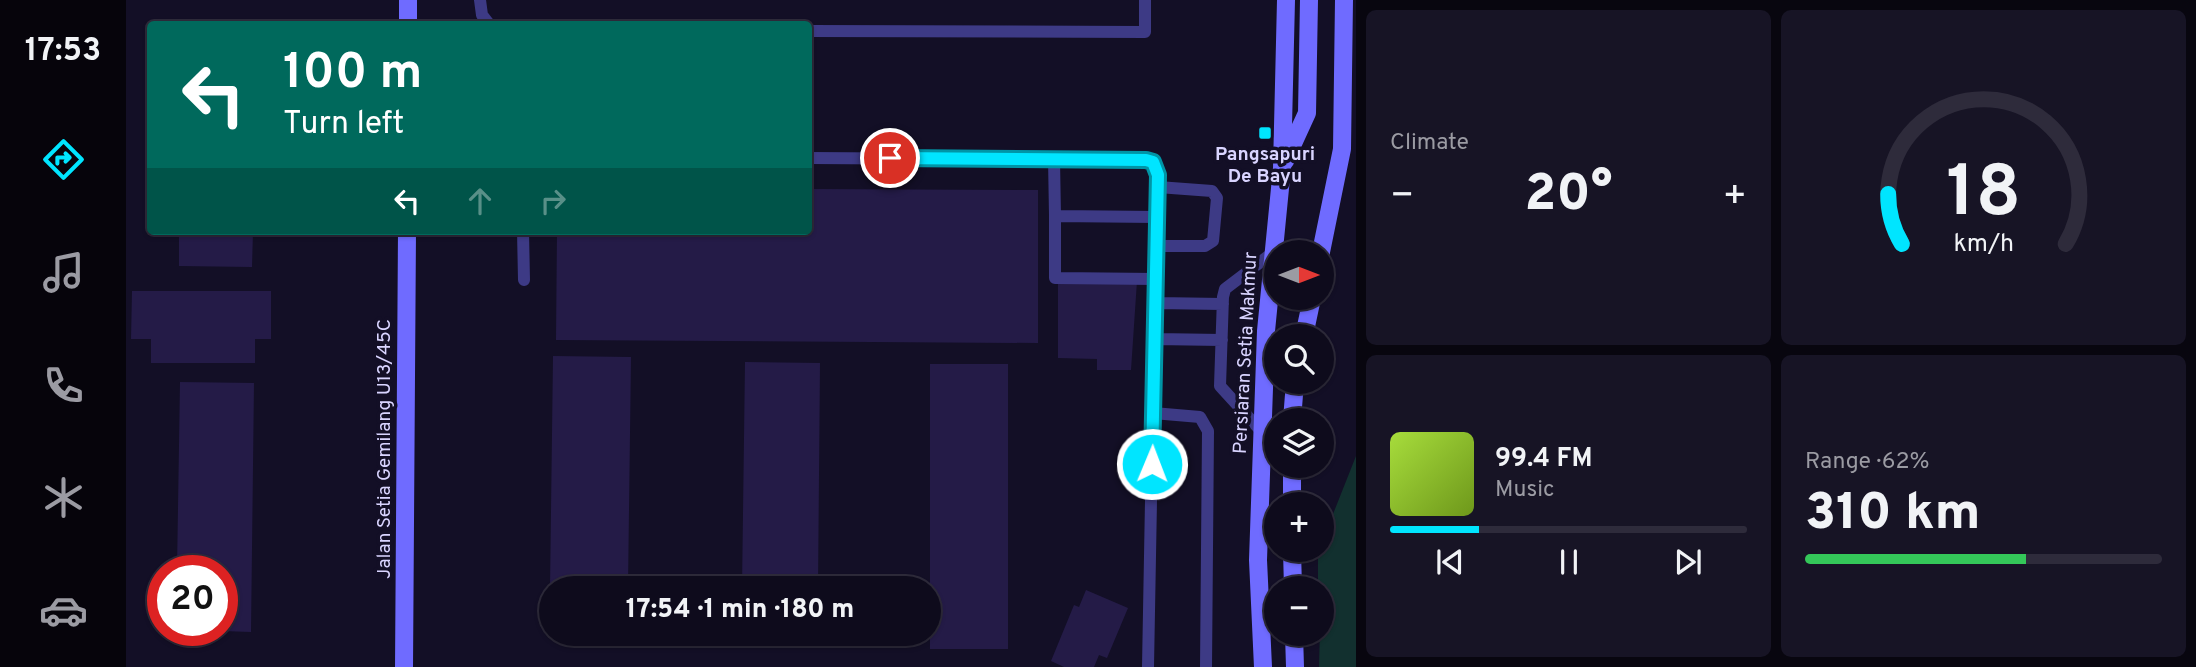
<!DOCTYPE html>
<meta charset="utf-8">
<style>
:root{--surface:#0e0b1c;--page:#171425;--text:#f1f3f6;--muted:#9b9ba3;--line:#2e2b3b;--accent:#00e5ff}
body{margin:0;font-family:Overpass,sans-serif;background:var(--page);color:var(--text);height:100vh;display:flex;flex-direction:column;font-size:26px;white-space:nowrap}
*{box-sizing:border-box;margin:0}
p{font-size:23px;color:var(--muted)}
.icon{flex:none;width:38px;height:38px;fill:none;stroke:currentColor;stroke-width:2;stroke-linecap:round;stroke-linejoin:round}
.map{position:relative;flex:1;overflow:hidden}
.details{display:flex;flex-direction:column;gap:10px;padding:10px;background:#08060f;width:840px}
.details>*{flex:none}
.guide{position:absolute;left:21px;top:21px;width:665px;height:214px;border-radius:7px;box-shadow:0 2px 5px #0004,0 0 0 2px var(--line);background:#00695c;color:#fff;overflow:hidden}
.needle{width:46px;rotate:90deg}
.tools{position:absolute;left:1138px;top:240px;display:grid;gap:14px}
.tools a{display:grid;place-items:center;width:70px;height:70px;border-radius:50%;background:var(--surface);box-shadow:0 2px 5px #0004,0 0 0 2px var(--line);font-size:35px}
.speed{position:absolute;left:21px;top:555px;display:flex;gap:14px;font-size:35px;font-weight:700;text-align:center}
.speed>*{display:grid;place-content:center;width:91px;height:91px;border-radius:50%;background:var(--surface);box-shadow:0 2px 5px #0004,0 0 0 2px var(--line);line-height:1}
.speed .limit{border:10px solid #d22;background:#fff;color:#111}
.pin{position:absolute;display:grid;place-items:center;width:60px;height:60px;color:#fff;margin:-30px;border:4px solid #fff;border-radius:50%;box-shadow:0 2px 7px #0007}
.me{position:absolute;width:77px;margin:-38px;rotate:1deg;stroke-linejoin:round;filter:drop-shadow(0 0 5px #0008)}
.turn{display:flex;align-items:center;gap:24px;height:147px;padding:0 21px;font-size:32px}
.turn .icon{width:91px;height:91px;stroke-width:2.5}
.turn b{display:block;font-size:49px;line-height:60px}
.lanes{display:flex;align-items:center;height:66px;padding:0 21px;background:#0003;justify-content:center;gap:35px;direction:ltr}
.lanes .off{opacity:.35}
.big{font-size:52px;font-weight:800;line-height:1.1}
.details .card{flex:1;display:flex;flex-direction:column;justify-content:center;gap:10px;min-width:0;padding:0 24px;border-radius:10px;background:var(--page)}
.details .dial{align-items:center;gap:0}
.dial svg{height:182px;overflow:visible;fill:none;stroke:var(--line);stroke-width:7;stroke-linecap:round;text-anchor:middle}
.dial text{fill:var(--text);stroke:none}
.song{display:flex;align-items:center;gap:21px}
.cover{width:84px;height:84px;border-radius:10px;background:linear-gradient(135deg,hsl(80 70% 55%),hsl(80 70% 35%))}
.played{height:7px;border-radius:4px;background:linear-gradient(90deg,var(--accent) 25%,var(--line) 25%)}
.keys{display:flex;justify-content:space-around;direction:ltr}
.heat{display:flex;justify-content:space-between;align-items:center;font-size:38px;direction:ltr}
.charge{height:10px;border-radius:5px;background:linear-gradient(90deg,#34c759 62%,var(--line) 0)}
.details .tiles{flex:1;display:grid;gap:10px;grid-template-columns:repeat(2,1fr)}
.trip{position:absolute;left:413px;top:576px;width:402px;height:70px;border-radius:35px;background:var(--surface);box-shadow:0 2px 5px #0004,0 0 0 2px var(--line);font-weight:800;line-height:70px;text-align:center}
main{display:flex;flex:1;min-height:0}
.tabs{display:flex;flex-direction:column;width:126px;justify-content:space-around;align-items:center;background:#06040b;color:var(--muted)}
.tabs .icon{width:49px;height:49px}
.tabs .current{color:var(--accent)}
.tabs b{font-size:32px;color:var(--text)}
.map>svg:first-child{display:block}
.green{fill:#12302f}
.building{fill:#241b47}
.lines{fill:none;stroke-linecap:round;stroke-linejoin:round}
.lane{stroke:#3d3a85;stroke-width:12}
.secondary{stroke:#6f6bff;stroke-width:18}
.route-casing{stroke:#0095a6;stroke-width:18}
.route{stroke:#00e5ff;stroke-width:12}
.poi-dot{fill:#00e5ff;stroke:#130f26;stroke-width:2.5}
.labels{text-anchor:middle;dominant-baseline:central;stroke-width:7;stroke-linejoin:round;paint-order:stroke}
.poi-label{font-size:19px;font-weight:bold;fill:#d9d4ff;stroke:#130f26}
.street-label{font-size:19px;fill:#d9d4ff;stroke:#130f26}
</style>
<main>
<nav class="tabs">
<b>17:53</b>
<svg class="icon current" aria-label="directions" viewBox="0 0 24 24"><path d="M12 3l9 9-9 9-9-9zM9 14v-3h6M13 9l2 2-2 2"/></svg>
<svg class="icon" aria-label="music" viewBox="0 0 24 24"><path d="M9 18V5l10-2v13"/><circle cx="6" cy="18" r="3"/><circle cx="16" cy="16" r="3"/></svg>
<svg class="icon" aria-label="phone" viewBox="0 0 24 24"><path d="M5 4h4l2 5-3 2q2 4 5 5l2-3 5 2v4C11 20 4 13 5 4z"/></svg>
<svg class="icon" aria-label="climate" viewBox="0 0 24 24"><path d="M12 3v18M4 7l16 10M4 17L20 7"/></svg>
<svg class="icon" aria-label="car" viewBox="0 0 24 24"><path d="M5 17H2v-5l4-1 3-4h7l3 4 3 1v5h-3M9 17h6M6 11h13"/><circle cx="7" cy="17" r="2"/><circle cx="17" cy="17" r="2"/></svg>
</nav>
<div class="map">
<svg width="1230" height="667" viewBox="0 0 1230 667">
<rect width="100%" height="100%" fill="#130f26"/>
<path class="green" d="M1230,456v211h-37l2,-79h-3v-36z"/>
<path class="building" d="M55,19h74l-1,5h-73z
M682,189l230,1v153l-482,-3 1,-109h251z
M53,231h74l-1,36 -73,-1z
M932,281h79l-6,89h-34v-11l-39,-1z
M6,291h139v48h-16v24h-104v-24h-20z
M427,356l78,1 -3,231h-78z
M619,362l75,1 -2,225h-76z
M804,364h78v285h-78z
M54,382l74,1 -3,249 -29,-1v-61h-45z
M960,590l42,18 -21,50 -8,-3 -5,12h-30l-13,-6 23,-56 5,2z"/>
<g class="lines">
<path class="lane" d="M354,0l2,15 7,9
M682,31l337,1v-32
M682,158l338,2 11,8 -9,499
M928,159l1,57 102,1
M929,216v62l101,1
M397,231l1,49
M1031,246h48l8,-5 4,-43 -5,-7 -54,-4
M1030,303l67,1
M1029,339l67,1
M1027,413l47,4 8,14 -2,236
M1136,432l-42,-46 3,-89 2,-8 46,-35"/>
<path class="secondary" d="M282,24v-24
M1159,161l22,-48 2,-113
M1195,252l21,-103 2,-149
M1178,336l8,-38
M1166,420l3,-38
M1166,466v38
M1166,550l1,38
M1168,634l1,33
M278,667l3,-436
M1137,667l-5,-107 8,-229 16,-163 4,-168"/>
</g>
<g class="lines">
<g class="route-casing">
<path id="route" d="M764,158l256,2 7,2 5,13 -6,289"/>
</g>
<use href="#route" class="route"/>
</g>
<rect class="poi-dot" x="1132" y="126" width="14" height="14" rx="3.5"/>
<g class="labels">
<g class="poi-label">
<text x="1139" y="155">Pangsapuri<tspan x="1139" dy="22">De Bayu</tspan></text>
</g>
<g class="street-label">
<text transform="translate(1120 353) rotate(-87)">Persiaran Setia Makmur</text>
<text transform="translate(259 449) rotate(-90)">Jalan Setia Gemilang U13/45C</text>
</g>
</g>
</svg>
<div class="tools">
<a><svg class="needle" viewBox="-14 -14 28 28"><path d="M0-13l5 13h-10z" fill="#e53935"/><path d="M0 13l5-13h-10z" fill="#9b9ba3"/></svg></a>
<a><svg class="icon" aria-label="search" viewBox="0 0 24 24"><circle cx="10" cy="10" r="6"/><path d="M15 15l6 6"/></svg></a>
<a><svg class="icon" aria-label="layers" viewBox="0 0 24 24"><path d="M12 4l9 5-9 5-9-5zM3 14l9 5 9-5"/></svg></a>
<a>+</a>
<a>−</a>
</div>
<div class="speed"><div class="limit">20</div></div>
<div class="pin" style="left:764px;top:158px;background:#d93025"><svg class="icon" aria-label="arrive" viewBox="0 0 24 24"><path d="M6 21V4h12l-3 4 3 4H6"/></svg></div>
<svg class="me" style="left:1026px;top:464px" viewBox="-20 -20 40 40"><circle r="17" fill="#00e5ff" stroke="#fff" stroke-width="3"/><path d="M0-11L8 9 0 5-8 9z" fill="#fff"/></svg>
<div class="trip">17:54 · 1 min · 180 m</div>
<div class="guide">
<div class="turn"><svg class="icon" aria-label="left" viewBox="0 0 24 24"><path d="M17 20v-9H6M10 6l-5 5 5 5"/></svg><div><b>100 m</b>Turn left</div></div>
<div class="lanes"><svg class="icon" aria-label="left" viewBox="0 0 24 24"><path d="M17 20v-9H6M10 6l-5 5 5 5"/></svg><svg class="icon off" aria-label="ahead" viewBox="0 0 24 24"><path d="M12 20V5M6 11l6-6 6 6"/></svg><svg class="icon off" aria-label="right" viewBox="0 0 24 24"><path d="M7 20v-9h11M14 6l5 5-5 5"/></svg></div>
</div>
</div>
<section class="details">
<div class="tiles">
<div class="card"><p>Climate</p>
<div class="heat"><a>−</a><b class="big">20°</b><a>+</a></div>
</div>
<div class="card dial"><svg viewBox="0 0 100 80">
<path d="M14 69A42 42 0 1 1 86 69"/>
<path d="M14 69A42 42 0 0 1 8 47" stroke="#00e5ff"/>
<text x="50" y="56" font-size="32" font-weight="700">18</text>
<text x="50" y="72" font-size="11">km/h</text>
</svg></div>
<div class="card">
<div class="song"><i class="cover"></i><div><b>99.4 FM</b><p>Music</p></div></div>
<div class="played"></div>
<div class="keys"><svg class="icon" aria-label="previous" viewBox="0 0 24 24"><path d="M18 5L8 12l10 7zM5 5v14"/></svg><svg class="icon" aria-label="pause" viewBox="0 0 24 24"><path d="M8 5v14M16 5v14"/></svg><svg class="icon" aria-label="next" viewBox="0 0 24 24"><path d="M6 5l10 7-10 7zM19 5v14"/></svg></div>
</div>
<div class="card"><p>Range · 62%</p><b class="big">310 km</b><div class="charge"></div></div>
</div>
</section>
</main>
